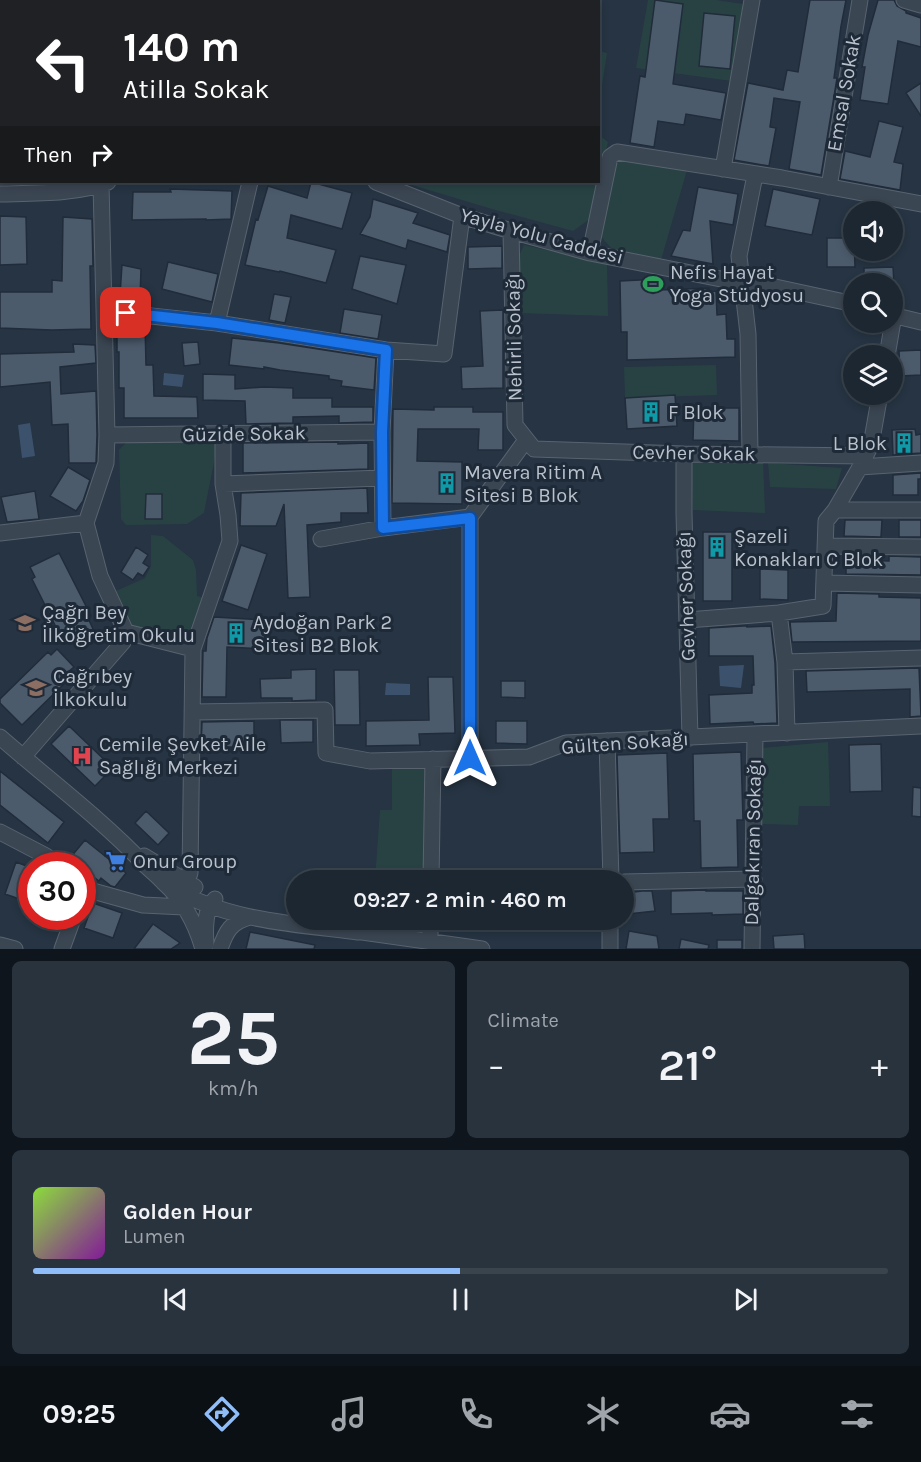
<!DOCTYPE html>
<meta charset="utf-8">
<style>
:root{--surface:#1c2732;--page:#29333e;--text:#f1f3f6;--muted:#a0a5ac;--line:#3a444d;--accent:#8fbdfa}
body{margin:0;font-family:Karla,sans-serif;background:var(--page);color:var(--text);height:100vh;display:flex;flex-direction:column;font-size:22px;white-space:nowrap}
*{box-sizing:border-box;margin:0}
p{font-size:20px;color:var(--muted)}
.icon{flex:none;width:33px;height:33px;fill:none;stroke:currentColor;stroke-width:2;stroke-linecap:round;stroke-linejoin:round}
.map{position:relative;height:949px;overflow:hidden}
.details{display:flex;flex-direction:column;gap:12px;padding:12px;background:#0f151c;flex:1}
.details>*{flex:none}
.banner{position:absolute;left:0px;top:0px;width:600px;height:183px;box-shadow:0 3px 9px #0003,0 0 0 2px var(--line);background:#202124;color:#fff;overflow:hidden}
.controls{position:absolute;left:843px;top:201px;display:grid;gap:12px}
.controls a{display:grid;place-items:center;width:60px;height:60px;border-radius:50%;background:var(--surface);box-shadow:0 3px 9px #0003,0 0 0 2px var(--line);font-size:30px}
.speed{position:absolute;left:18px;top:852px;display:flex;gap:12px;font-size:30px;font-weight:700;text-align:center}
.speed>*{display:grid;place-content:center;width:78px;height:78px;border-radius:50%;background:var(--surface);box-shadow:0 3px 9px #0003,0 0 0 2px var(--line);line-height:1}
.speed .limit{border:9px solid #d22;background:#fff;color:#111}
.pin{position:absolute;display:grid;place-items:center;width:51px;height:51px;color:#fff;margin:-26px;border-radius:12px;box-shadow:0 3px 9px #0006}
.me{position:absolute;width:66px;margin:-33px;rotate:0deg;stroke-linejoin:round;filter:drop-shadow(0 0 4px #0008)}
.turn{display:flex;align-items:center;gap:21px;height:126px;padding:0 24px;font-size:27px}
.turn .icon{width:78px;height:78px;stroke-width:2.5}
.turn b{display:block;font-size:42px;line-height:51px}
.then{display:flex;align-items:center;height:57px;padding:0 24px;background:#0003;gap:12px;font-size:22px}
.big{font-size:45px;font-weight:600;line-height:1.1}
.details .tile{flex:1;display:flex;flex-direction:column;justify-content:center;gap:9px;min-width:0;padding:0 21px;border-radius:9px;background:var(--page)}
.details .dial{align-items:center;gap:0}
.dial b{font-size:78px;line-height:1}
.song{display:flex;align-items:center;gap:18px}
.cover{width:72px;height:72px;border-radius:9px;background:linear-gradient(135deg,hsl(90 70% 55%),hsl(290 70% 35%))}
.played{height:6px;border-radius:3px;background:linear-gradient(90deg,var(--accent) 50%,var(--line) 50%)}
.keys{display:flex;justify-content:space-around;direction:ltr}
.heat{display:flex;justify-content:space-between;align-items:center;font-size:33px;direction:ltr}
.details .tiles{flex:1;display:grid;gap:12px;grid-template-columns:1fr 1fr}
.tile:last-child{grid-column:span 2}
.trip{position:absolute;left:286px;top:870px;width:348px;height:60px;border-radius:30px;background:var(--surface);box-shadow:0 3px 9px #0003,0 0 0 2px var(--line);font-weight:600;line-height:60px;text-align:center}
.tab-bar{display:flex;height:96px;justify-content:space-around;align-items:center;background:#0b1014;color:var(--muted)}
.tab-bar .icon{width:42px;height:42px}
.tab-bar .selected{color:var(--accent)}
.tab-bar b{font-size:27px;color:var(--text)}
.map>svg:first-child{display:block}
.green{fill:#284244}
.water{fill:#3c526c}
.building{fill:#4c5b6c;stroke:#212c3a;stroke-width:1.5}
.lines{fill:none;stroke-linecap:round;stroke-linejoin:round}
.minor-casing{stroke:#596370;stroke-width:17}
.minor{stroke:#3b4653;stroke-width:15}
.route-casing{stroke:#114b97;stroke-width:15}
.route{stroke:#1a73e8;stroke-width:10}
.labels{text-anchor:middle;dominant-baseline:central;stroke-width:6;stroke-linejoin:round;paint-order:stroke}
.street-label{font-size:20px;fill:#b8c1cc;stroke:#1f2a38}
.poi-label{font-size:20px;fill:#b8c1cc;stroke:#1f2a38;text-anchor:start}
</style>
<div class="map">
<svg width="921" height="949" viewBox="0 0 921 949">
<rect width="100%" height="100%" fill="#263443"/>
<path class="green" d="M648,0h68l27,4 -11,77 -96,-13z
M599,51l8,2 -8,52 -1,-54z
M599,135l9,7 -18,77 -17,12 -81,-22 -80,-24 1,-3h185z
M623,157l64,13 -26,90 -45,-7v-3l-5,-2 -13,-15 16,-71z
M130,182h116v3l-121,-1z
M524,245l83,18 1,53 -89,-3v-57z
M716,365l1,30 -92,3 -1,-31z
M213,441l5,2 -2,9 -12,61 -17,11 -61,1 -5,-6 -2,-69 8,-8z
M763,459l2,54 -72,-3 -2,-48 7,-2z
M768,463l74,5 -6,21 -66,-2z
M151,535l12,1 30,24 3,10 1,26 9,2 -14,41 -23,-1 -39,-10 -14,-37 29,-13 6,-12z
M828,742l2,64h-31l-1,19 -37,-1 1,-76z
M392,767h38l-2,113h-53l5,-70h12z"/>
<path class="water" d="M164,373l20,2 -2,12 -19,-2z
M30,423l5,33 -13,2 -4,-33z
M744,665l-3,23 -21,-2 -1,-20z
M386,683l24,1v11h-25z"/>
<path class="building" d="M655,0l28,4 -10,80 53,9 -5,27 -35,-6 -2,11 -26,-4 -4,26 -24,-4 10,-67 5,1z
M810,0h36l-5,26 -7,52h3l-16,97 -32,-6 11,-67 -26,-4 -4,29 6,1 -7,38 -35,-6 14,-77 35,7 4,-20 11,2z
M878,0h16l3,6 9,5v2l15,5v29l-23,-6 -10,63 -28,-4 5,-33h-3l6,-32z
M704,13l31,3 -5,53 -31,-3z
M921,83v33l-15,-23z
M879,121l24,6 -9,35 9,2 -3,26 -60,-11 5,-28 25,6z
M311,182l41,11 -10,36 -51,-14 -4,23 49,12 -10,33 -46,-12 -1,1 -34,-7 11,-46 2,1 10,-34 39,12z
M698,187l40,7 -5,31 -23,-4 3,43 -42,-8 12,-26 7,1z
M170,189l62,2 -1,28 -25,1v-1l-74,1 1,-28h38z
M773,189l47,10 -8,36 -47,-9z
M373,199l45,14 -5,10 37,12 -3,17 -39,-12 -2,9 -46,-15 10,-17z
M0,216l26,1 1,47 -27,1z
M63,217l29,2 1,47h-3l1,63 -39,1 -52,-2v-36h52v-12l10,1z
M827,238h27l1,29h-28z
M502,246v22l-34,1v-22z
M360,256l46,9 -9,39 -45,-15z
M168,262l50,12 -6,28 -50,-13z
M122,265l19,4 -1,29 -20,-3z
M893,267l1,17h-30v-16z
M660,279v11l49,-2v4l7,-1 1,24 9,-1 1,25h8v18l-108,3v-28h-6l-1,-51z
M274,294l17,3 -6,26 -16,-3z
M344,309l38,6 -4,24 -38,-6z
M503,310v78l-41,1 -1,-22 22,-1 -3,-55z
M145,325l1,40h7l1,31 43,1 1,21h-74v-30h-5v-36h-2v-26z
M232,338l47,5 97,15 -2,32 -33,-4 1,-5 -13,-2v-3l-49,-6 -16,-3v2l-35,-4z
M198,342l2,22 -16,2 -2,-23z
M73,344l22,1 1,18 -36,4 1,27 35,-3 1,44 -1,28h-27l-1,-39 -16,1 -2,-43 -50,5v-33l74,-2z
M921,350v25l-21,1 -1,-25z
M203,374l32,1v14l29,-2 29,1v10h39v9h41v15l-34,1v-7l-46,1v6l-47,1 -1,-23 -42,-1z
M675,395l2,31 -50,3 -2,-31z
M434,407h39v5h30v38h-25l1,-21h-61l-1,32 45,1v42l-70,-1 1,-94 41,1z
M694,408h45v33l-46,-1z
M915,429l1,6 5,-1v19l-28,2 -1,-25z
M338,442v2l30,-1v26l-125,4v-30z
M68,467l22,13 -7,21 -7,10 -26,-15z
M921,473v6h-3v16h-25v-20z
M367,488l1,25h-27v9l-34,3 3,72 -22,1 -4,-94 -8,22h-36l1,-33z
M35,491l4,28 -32,3 -6,-25z
M146,494h16v25h-17z
M845,520h37l-1,17 -37,-1z
M899,520h22v17h-22z
M703,532h29v69h-29z
M241,545l26,9 -19,56 -26,-9z
M136,547l12,8 -5,8 6,4 -6,9 -5,-3 -5,7 -12,-8z
M59,553l32,63 -3,2 5,11 -29,14 -32,-64 3,-2 -5,-10z
M889,556l32,1v18l-75,-1v-14l43,1z
M760,569l28,1v30l-28,-1z
M837,593l42,1v3l42,1v43l-129,1 -2,-20 46,-1z
M214,617l52,3 -2,29 -37,-2 -1,50h-24l1,-46h3l1,-13z
M743,626h4v1l24,-1 4,37 2,60 -23,1 -1,-2 -43,2 -1,-29 43,-2v-8h2l-1,-29h-44v-28z
M57,649l17,18 -6,5 4,4 -50,49 -22,-22v-4l48,-47 3,3z
M919,668l2,48 -11,1v-28l-103,3 -1,-21z
M316,669v31l-24,1v-3h-31l-1,-19 31,-1v-8z
M334,670h25l1,55h-25z
M428,677h25l2,56 -36,1 1,11 -54,1v-25l63,-1z
M501,681h24v17l-24,-1z
M280,720h33v22l-32,1z
M254,721v26h-53l1,-25z
M496,721h31v23l-31,-1z
M69,726l44,42 -18,18 -44,-42z
M881,744l1,47 -32,1 -1,-47z
M741,752l2,68h-6l1,47 -37,1 -1,-47h-6l-1,-67z
M667,753l2,66h-16l1,33 -34,1 -3,-98z
M0,771l64,51 -16,21 -48,-38z
M913,787l8,1v29l-9,-1z
M146,811l23,22 -11,12 -23,-22z
M85,840l41,33 -11,14 -4,-1 -10,-8 -2,3 -17,-13v-2h-2l-10,-8z
M16,862l16,6v23l-4,11 -23,-8z
M706,890v1h37v23l-31,1v-2l-41,1v-23z
M642,891h10l3,20 -27,3 -2,-21z
M93,903l29,10 -9,25 -29,-10z
M153,924l27,19 -9,6h-37z
M629,931l28,5 2,13h-33z
M250,932l65,13 -1,4h-68z
M804,934l1,15h-31l-1,-13z
M681,939l28,6 -1,4h-29z
M717,940h25v9h-25z"/>
<g class="lines">
<g class="minor-casing">
<path id="minor" d="M183,0l5,2
M904,0l17,5
M63,2l1,-2
M318,2l2,-2
M0,33l2,1
M723,169l29,-169
M376,182l86,34 49,15 79,22 151,30h16l97,21
M829,187l31,-187
M0,194c33,-1 78,0 108,-12
M511,231l4,194 19,24 150,5 182,2
M590,253l20,-96 7,-5 165,26 139,26
M104,311l113,12 169,27 58,4 18,-138
M892,315l29,7
M217,323l33,-141
M887,356l7,-41
M107,435l275,-3
M684,454v59l6,225
M750,454l-2,-120 -9,-78 16,-81
M860,467l61,-4
M223,484l159,-6
M835,510h86
M470,517v241
M86,523l20,-60 1,-28 -6,-251
M383,528l-1,-96 4,-82
M0,533l86,-10
M321,539l62,-11 87,-11 56,-77
M825,546l96,1
M824,583l97,2
M779,613l6,49 2,71
M687,620l92,-7 44,-7 3,-85 9,-11 25,-43 11,-22 9,-51
M126,632l67,17 -3,224 -4,10
M193,649l37,-108 -2,-26 -5,-31v-49
M785,662l136,-4
M193,712l132,-2 1,43 44,8 159,-4 37,-14 355,-17
M0,737c48,42 100,81 144,127 7,7 14,12 20,19 19,17 32,42 39,66
M607,741l4,139
M23,757l100,-115 3,-10 -26,-56 -14,-53
M0,832l46,24 10,10
M144,856l51,31
M431,880l2,-121
M624,882l130,-3
M82,888l61,17 41,2
M172,888c56,33 123,36 186,44
M348,930l134,19
M430,941v-21
M206,944c-1,-14 -2,-35 9,-45
M0,945l15,4
M62,949l12,-33
M220,949c6,-18 11,-27 30,-32
M610,949v-29
M752,949l3,-214"/>
</g>
<use href="#minor" class="minor"/>
</g>
<g class="lines">
<g class="route-casing">
<path id="route" d="M126,313l91,10 169,27 -4,82 1,96 87,-10v240"/>
</g>
<use href="#route" class="route"/>
</g>
<defs>
<g id="stadium-bare" transform="scale(1.62)"><path d="M0-5a6.5 5 0 1 0 0 10a6.5 5 0 1 0 0-10ZM-3.5-1.8h7v3.6h-7Z" fill="#2e9e5b" stroke="#1f2a38" stroke-width="2.5" paint-order="stroke"/></g>
<g id="building-bare" transform="scale(1.62)"><path d="M-4-6H4V6H1V3H-1V6H-4ZM-2.5-4.3h1.7v1.8h-1.7ZM.8-4.3h1.7v1.8H.8ZM-2.5-1h1.7V.8h-1.7ZM.8-1h1.7V.8H.8Z" fill="#0f9aa8" stroke="#1f2a38" stroke-width="2.5" paint-order="stroke"/></g>
<g id="school-bare" transform="scale(1.62)"><path d="M0-5L7-2L0 1L-7-2ZM-4 1L0 2.5L4 1V4Q0 6-4 4Z" fill="#8d6e63" stroke="#1f2a38" stroke-width="2.5" paint-order="stroke"/></g>
<g id="hospital-bare" transform="scale(1.62)"><path d="M-5-5h3v3.5h4V-5h3V5h-3V1.5h-4V5h-3Z" fill="#e0444e" stroke="#1f2a38" stroke-width="2.5" paint-order="stroke"/></g>
<g id="supermarket-bare" transform="scale(1.62)"><path d="M-6-5.5h2.5l.6 2H6L4.5 2H-2.5L-4.4-4H-6ZM-1.5 3.2a1.3 1.3 0 1 0 .1 0ZM3 3.2a1.3 1.3 0 1 0 .1 0Z" fill="#3f7fe0" stroke="#1f2a38" stroke-width="2.5" paint-order="stroke"/></g>
</defs>
<g fill-rule="evenodd">
<use href="#stadium-bare" x="653" y="284"/>
<use href="#building-bare" x="651" y="412"/>
<use href="#building-bare" x="904" y="443"/>
<use href="#building-bare" x="447" y="483"/>
<use href="#building-bare" x="717" y="547"/>
<use href="#school-bare" x="25" y="623"/>
<use href="#building-bare" x="236" y="633"/>
<use href="#school-bare" x="36" y="688"/>
<use href="#hospital-bare" x="82" y="756"/>
<use href="#supermarket-bare" x="116" y="861"/>
</g>
<g class="labels">
<g class="street-label">
<text transform="translate(844 93) rotate(-80)">Emsal Sokak</text>
<text transform="translate(542 236) rotate(15)">Yayla Yolu Caddesi</text>
<text transform="translate(514 337) rotate(-91)">Nehirli Sokağı</text>
<text transform="translate(244 434) rotate(-1)">Güzide Sokak</text>
<text transform="translate(694 453) rotate(1)">Cevher Sokak</text>
<text transform="translate(686 596) rotate(-92)">Gevher Sokağı</text>
<text transform="translate(625 743) rotate(-4)">Gülten Sokağı</text>
<text transform="translate(753 842) rotate(-89)">Dalgakıran Sokağı</text>
</g>
<g class="poi-label">
<text x="670" y="272">Nefis Hayat<tspan x="670" dy="23">Yoga Stüdyosu</tspan></text>
<text x="668" y="412">F Blok</text>
<text x="887" y="443" text-anchor="end">L Blok</text>
<text x="464" y="472">Mavera Ritim A<tspan x="464" dy="23">Sitesi B Blok</tspan></text>
<text x="734" y="536">Şazeli<tspan x="734" dy="23">Konakları C Blok</tspan></text>
<text x="42" y="612">Çağrı Bey<tspan x="42" dy="23">İlköğretim Okulu</tspan></text>
<text x="253" y="622">Aydoğan Park 2<tspan x="253" dy="23">Sitesi B2 Blok</tspan></text>
<text x="53" y="676">Cağrıbey<tspan x="53" dy="23">İlkokulu</tspan></text>
<text x="99" y="744">Cemile Şevket Aile<tspan x="99" dy="23">Sağlığı Merkezi</tspan></text>
<text x="133" y="861">Onur Group</text>
</g>
</g>
</svg>
<div class="controls">
<a><svg class="icon" aria-label="sound" viewBox="0 0 24 24"><path d="M4 9h4l5-4v14l-5-4H4zM17 9q2 3 0 6"/></svg></a>
<a><svg class="icon" aria-label="search" viewBox="0 0 24 24"><circle cx="10" cy="10" r="6"/><path d="M15 15l6 6"/></svg></a>
<a><svg class="icon" aria-label="layers" viewBox="0 0 24 24"><path d="M12 4l9 5-9 5-9-5zM3 14l9 5 9-5"/></svg></a>
</div>
<div class="speed"><div class="limit">30</div></div>
<div class="pin" style="left:126px;top:313px;background:#d93025"><svg class="icon" aria-label="arrive" viewBox="0 0 24 24"><path d="M6 21V4h12l-3 4 3 4H6"/></svg></div>
<svg class="me" style="left:470px;top:758px" viewBox="-20 -20 40 40"><path d="M0-17L14 15 0 8-14 15z" fill="#1a73e8" stroke="#fff" stroke-width="4"/></svg>
<div class="trip">09:27 · 2 min · 460 m</div>
<div class="banner">
<div class="turn"><svg class="icon" aria-label="left" viewBox="0 0 24 24"><path d="M17 20v-9H6M10 6l-5 5 5 5"/></svg><div><b>140 m</b>Atilla Sokak</div></div>
<div class="then">Then<svg class="icon" aria-label="right" viewBox="0 0 24 24"><path d="M7 20v-9h11M14 6l5 5-5 5"/></svg></div>
</div>
</div>
<section class="details">
<div class="tiles">
<div class="tile dial"><b>25</b><p>km/h</p></div>
<div class="tile"><p>Climate</p>
<div class="heat"><a>−</a><b class="big">21°</b><a>+</a></div>
</div>
<div class="tile">
<div class="song"><i class="cover"></i><div><b>Golden Hour</b><p>Lumen</p></div></div>
<div class="played"></div>
<div class="keys"><svg class="icon" aria-label="previous" viewBox="0 0 24 24"><path d="M18 5L8 12l10 7zM5 5v14"/></svg><svg class="icon" aria-label="pause" viewBox="0 0 24 24"><path d="M8 5v14M16 5v14"/></svg><svg class="icon" aria-label="next" viewBox="0 0 24 24"><path d="M6 5l10 7-10 7zM19 5v14"/></svg></div>
</div>
</div>
</section>
<nav class="tab-bar">
<b>09:25</b>
<svg class="icon selected" aria-label="directions" viewBox="0 0 24 24"><path d="M12 3l9 9-9 9-9-9zM9 14v-3h6M13 9l2 2-2 2"/></svg>
<svg class="icon" aria-label="music" viewBox="0 0 24 24"><path d="M9 18V5l10-2v13"/><circle cx="6" cy="18" r="3"/><circle cx="16" cy="16" r="3"/></svg>
<svg class="icon" aria-label="phone" viewBox="0 0 24 24"><path d="M5 4h4l2 5-3 2q2 4 5 5l2-3 5 2v4C11 20 4 13 5 4z"/></svg>
<svg class="icon" aria-label="climate" viewBox="0 0 24 24"><path d="M12 3v18M4 7l16 10M4 17L20 7"/></svg>
<svg class="icon" aria-label="car" viewBox="0 0 24 24"><path d="M5 17H2v-5l4-1 3-4h7l3 4 3 1v5h-3M9 17h6M6 11h13"/><circle cx="7" cy="17" r="2"/><circle cx="17" cy="17" r="2"/></svg>
<svg class="icon" aria-label="filters" viewBox="0 0 24 24"><path d="M4 7h16M4 17h16"/><circle cx="9" cy="7" r="2"/><circle cx="15" cy="17" r="2"/></svg>
</nav>
